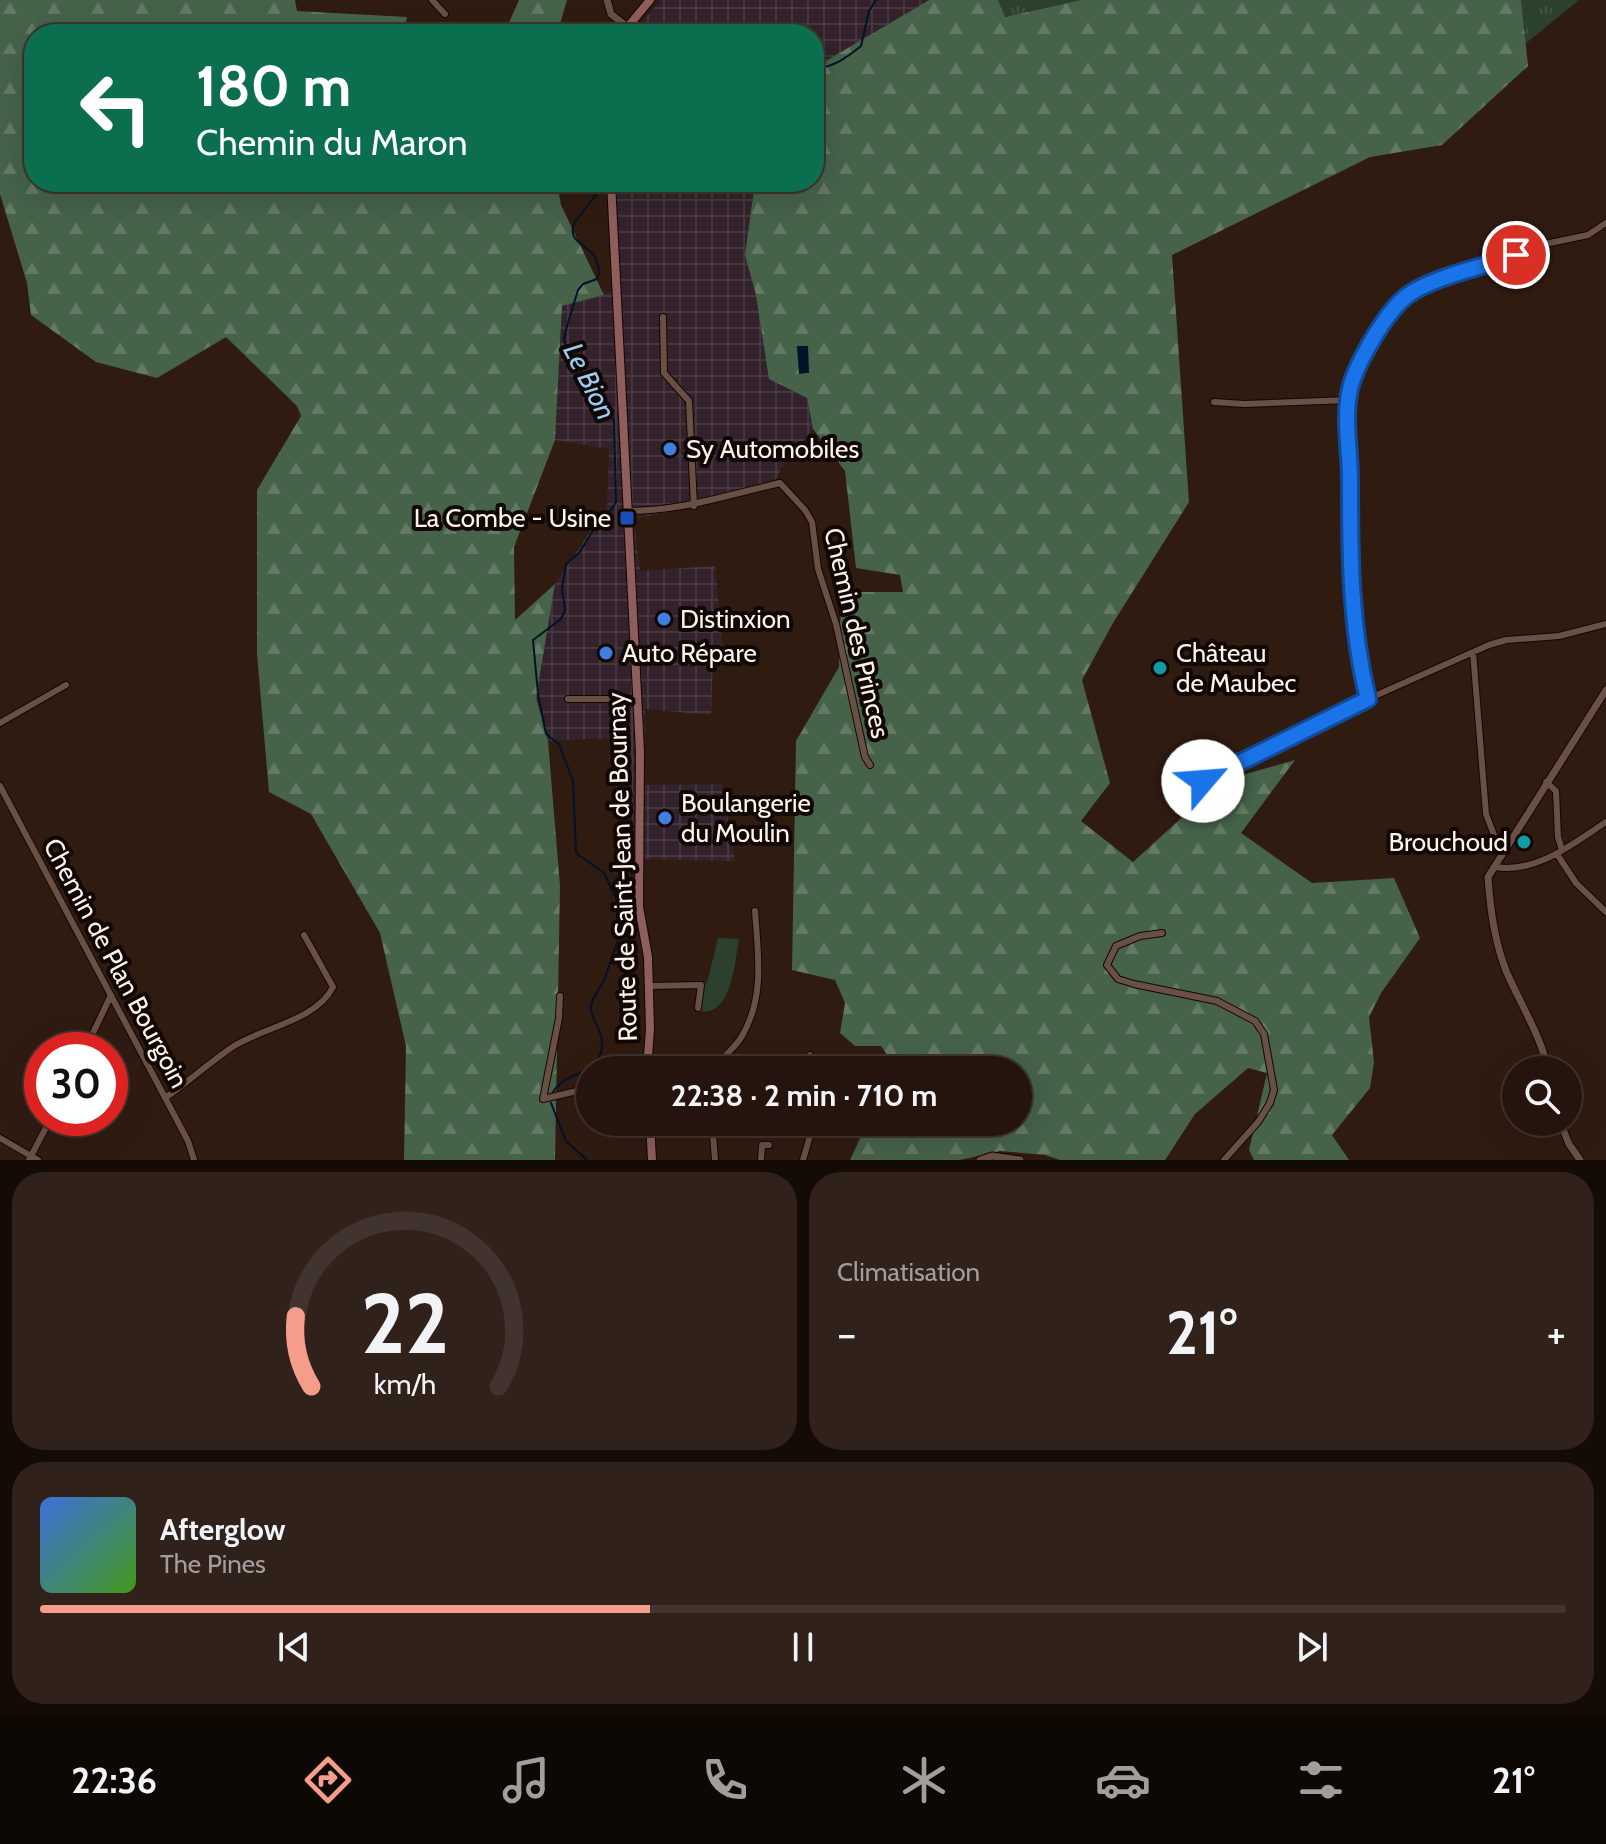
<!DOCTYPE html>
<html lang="fr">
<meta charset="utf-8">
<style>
:root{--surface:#24140d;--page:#30211b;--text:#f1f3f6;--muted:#a39e9d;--line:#41332e;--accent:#f49d8b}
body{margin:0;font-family:Cabin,sans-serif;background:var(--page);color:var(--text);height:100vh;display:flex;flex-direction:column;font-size:30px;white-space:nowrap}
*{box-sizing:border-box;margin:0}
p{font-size:26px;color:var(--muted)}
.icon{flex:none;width:44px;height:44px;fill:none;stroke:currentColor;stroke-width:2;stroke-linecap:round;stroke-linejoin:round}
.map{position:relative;height:1160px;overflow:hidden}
.panel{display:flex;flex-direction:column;gap:12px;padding:12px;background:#140b07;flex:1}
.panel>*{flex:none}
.banner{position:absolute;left:24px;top:24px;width:800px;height:168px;border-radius:32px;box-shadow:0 8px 32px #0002,0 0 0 2px var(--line);background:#0b6e4f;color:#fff;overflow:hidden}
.controls{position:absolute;left:1502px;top:1056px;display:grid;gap:16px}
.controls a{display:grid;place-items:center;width:80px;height:80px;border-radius:50%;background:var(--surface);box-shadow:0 8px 32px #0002,0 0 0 2px var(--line);font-size:40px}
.speed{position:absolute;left:24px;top:1032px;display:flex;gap:16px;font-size:40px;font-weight:700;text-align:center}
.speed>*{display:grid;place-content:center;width:104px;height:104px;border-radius:50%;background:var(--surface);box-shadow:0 8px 32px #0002,0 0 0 2px var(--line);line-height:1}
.speed .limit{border:12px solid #d22;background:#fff;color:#111}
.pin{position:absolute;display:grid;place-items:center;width:68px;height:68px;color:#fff;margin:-34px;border:4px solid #fff;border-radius:50%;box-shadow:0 2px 8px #0007}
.me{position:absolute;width:88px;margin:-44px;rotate:63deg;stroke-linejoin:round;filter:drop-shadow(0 0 6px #0008)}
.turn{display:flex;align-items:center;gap:28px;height:168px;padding:0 40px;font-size:36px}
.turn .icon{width:104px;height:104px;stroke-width:2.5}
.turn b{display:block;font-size:56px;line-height:68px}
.big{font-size:60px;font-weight:700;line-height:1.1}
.panel .widget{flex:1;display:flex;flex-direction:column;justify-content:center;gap:12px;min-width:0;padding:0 28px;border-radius:32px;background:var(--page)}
.panel .dial{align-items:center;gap:0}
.dial svg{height:208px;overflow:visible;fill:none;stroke:var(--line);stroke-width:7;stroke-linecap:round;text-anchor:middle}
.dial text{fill:var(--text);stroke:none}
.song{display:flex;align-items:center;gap:24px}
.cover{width:96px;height:96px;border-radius:12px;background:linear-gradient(135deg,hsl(220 70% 55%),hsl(100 70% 35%))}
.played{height:8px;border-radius:4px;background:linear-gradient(90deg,var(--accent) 40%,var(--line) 40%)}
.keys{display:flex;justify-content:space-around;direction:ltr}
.heat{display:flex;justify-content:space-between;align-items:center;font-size:44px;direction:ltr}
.panel .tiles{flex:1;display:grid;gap:12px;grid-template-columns:1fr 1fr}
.widget:last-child{grid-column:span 2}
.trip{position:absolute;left:576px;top:1056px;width:456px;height:80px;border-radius:40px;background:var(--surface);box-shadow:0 8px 32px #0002,0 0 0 2px var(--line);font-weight:700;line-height:80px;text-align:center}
.menu{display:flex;height:128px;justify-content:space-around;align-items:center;background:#0e0805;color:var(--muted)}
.menu .icon{width:56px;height:56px}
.menu .current{color:var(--accent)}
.menu b{font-size:36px;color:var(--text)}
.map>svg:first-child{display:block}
.industrial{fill:url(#industrial-grid)}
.grass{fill:url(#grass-tufts)}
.forest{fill:url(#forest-firs)}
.park{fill:#2b412d}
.water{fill:#001328}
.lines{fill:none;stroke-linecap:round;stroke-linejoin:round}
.stream{stroke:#001328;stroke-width:2}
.minor-casing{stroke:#170501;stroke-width:8}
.tertiary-casing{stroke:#170501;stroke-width:9}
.secondary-casing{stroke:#170501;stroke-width:10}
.minor{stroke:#685044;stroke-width:6}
.tertiary{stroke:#685044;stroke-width:7}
.secondary{stroke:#8e5e5c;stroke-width:8}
.route-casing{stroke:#114b97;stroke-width:20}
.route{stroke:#1a73e8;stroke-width:14}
.shop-dot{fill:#3f7fe0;stroke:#110805;stroke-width:3}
.transit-dot{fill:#1a4fb4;stroke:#110805;stroke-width:3}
.culture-dot{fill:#0f9aa8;stroke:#110805;stroke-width:3}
.labels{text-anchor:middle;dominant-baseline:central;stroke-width:8;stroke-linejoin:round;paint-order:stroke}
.poi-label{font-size:26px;fill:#fef2ec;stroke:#110805;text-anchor:start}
.street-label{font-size:26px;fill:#fef2ec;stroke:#110805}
.water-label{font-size:28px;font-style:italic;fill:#99c9f7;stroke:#110805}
</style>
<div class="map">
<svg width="1606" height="1160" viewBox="0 0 1606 1160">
<defs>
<pattern id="industrial-grid" width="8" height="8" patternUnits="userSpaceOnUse" patternTransform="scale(2)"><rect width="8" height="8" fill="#33222b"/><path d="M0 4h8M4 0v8" fill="none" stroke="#473840"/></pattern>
<pattern id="grass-tufts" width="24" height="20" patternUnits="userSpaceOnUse" patternTransform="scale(2)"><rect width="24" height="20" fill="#2b412d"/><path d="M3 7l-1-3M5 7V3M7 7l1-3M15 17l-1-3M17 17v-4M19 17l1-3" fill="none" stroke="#405441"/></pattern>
<pattern id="forest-firs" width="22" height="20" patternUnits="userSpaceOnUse" patternTransform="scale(2)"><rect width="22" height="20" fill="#466249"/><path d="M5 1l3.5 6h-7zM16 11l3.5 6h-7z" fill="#627963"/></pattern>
</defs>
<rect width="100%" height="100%" fill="#301b11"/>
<path class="industrial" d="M661,0h268l-115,68v-34h-183z
M615,182h140l-10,73 11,40 51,103 6,31 -32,40 -7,14 -72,23 -68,13 6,52 75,-5 8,80 -10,11 -2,58 -66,-6v76l77,-1 13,77 -102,-2 -2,-122 -83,4 -12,-43 19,-114 52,-78 2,-57 -54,-9 7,-134 50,-15z"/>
<path class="grass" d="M998,0h83l-77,17z
M1521,0h58l-54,44z"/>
<path class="forest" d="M0,0h295l2,11 110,6 -4,17h-369v148h523l4,23 43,90 -42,11 -7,134 -41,107 1,73 40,-36 -19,114 12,43 12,145 -5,274h-151l2,-114 -26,-113 -69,-119 -42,-22 -12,-138v-164l44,-74 -4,-10 -71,-69 -69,41 -61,-16 -65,-47 -4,-32 -27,-89z
M519,0h48l-10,34h-53z
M929,0h69l7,17 76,-17h440l7,66 -86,79 -72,12 -198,98 17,247 -76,121 -31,57 28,103 -29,38 52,41 89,-81 73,-21 -54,73 71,50 82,-5 26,60 -39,55 -12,24 5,45 -4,26 -38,47 17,25h-95l-5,-10 18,-77 -19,-5 -53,46 -30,46h-105l-15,-5 -45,-4 -40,9h-110l14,-30 9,-8h145v-52h-121l-16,-24h-26l-15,-13 5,-30 -10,-23 -43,-10 4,-229 43,-74 2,-75h62l-3,-17 -44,-7 -11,-97 -32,-42 -6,-31 -38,-19 -13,-84 -11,-40 10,-73h59v-114z"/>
<path class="park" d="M718,938l21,1c-4,21 -7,79 -40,72l4,-28h4z"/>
<path class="water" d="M797,346h11l1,27 -10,1z"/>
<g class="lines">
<path class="stream" d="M814,68c18,1 33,-11 47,-22l8,-35 7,-11
M553,1092c14,-21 35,-16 44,-31 16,-28 -11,-39 -5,-59 3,-8 9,-15 12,-22 9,-24 16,-47 24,-71l-14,-15 -10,-21 -28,-20 -3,-72 -14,-37 -13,-10 -8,-40 -5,-54 28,-21 4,-9 -3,-21 4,-25 14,-12 15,-25 13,-12 8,-13 -2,-82 -47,-70 -3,-11 3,-13 11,-36 5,-6 14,-5 2,-6c-1,-7 -1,-13 -6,-19 -11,-11 -25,-14 -19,-31l32,-41
M551,1103l15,38 21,19"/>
<g class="minor-casing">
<path id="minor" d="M432,0l13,14
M663,317l1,56 25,28 5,105
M1214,402l30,2 104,-4
M627,511c55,0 100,-16 153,-28l25,27 7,12 6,47 18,55 29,133 5,8
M1473,652l13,162 8,21 11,16
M568,699h68
M1368,699c-24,-98 -17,-199 -20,-299l1,-9 27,-56 13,-21 17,-18 38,-19 22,-4 79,-29 43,-9 18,-12
M0,723l66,-38
M1203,781l24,-16 16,-4 125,-62 121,-54 17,-5 53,-4 47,-12
M1546,782l10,9 2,46 4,13
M0,786l188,355 6,19
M1557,854l19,29 30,29
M1495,867c41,7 79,-24 111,-45
M1162,933l-22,3 -24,10 -9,19 11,14 16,5 83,17 38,20 9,13 10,56 -4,13 -12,19 -34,38
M649,986l52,-1 -3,23
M560,996l-1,22 -16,81 47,-11
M85,1050l26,-55
M810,1055l2,15
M715,1070c6,-14 20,-21 27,-34 23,-39 16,-82 13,-125
M165,1098c23,-16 45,-36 69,-52 28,-18 83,-26 99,-59l-29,-52
M712,1122l3,38
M651,1127l32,-5
M0,1138l38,22
M29,1160l22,-42
M761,1160l1,-15h7
M803,1160l11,-38"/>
</g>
<g class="tertiary-casing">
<path id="tertiary" d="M607,0l4,14 15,12
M1548,1070c-7,-34 -27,-65 -41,-97 -12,-29 -17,-65 -19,-96l118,-187
M1560,1122l9,22 11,16
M980,1160l12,-4 28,4"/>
</g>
<g class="secondary-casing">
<path id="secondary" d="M622,34l28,-34
M611,182l29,570 -1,155 9,50 2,72 -3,41
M650,1122l2,38"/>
</g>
<use href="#minor" class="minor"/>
<use href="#tertiary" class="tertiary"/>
<use href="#secondary" class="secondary"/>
</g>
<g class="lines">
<g class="route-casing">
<path id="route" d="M1203,781l24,-16 16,-4 125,-62c-18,-73 -18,-145 -18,-219 0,-28 -6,-59 -1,-86 4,-26 37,-83 59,-99 27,-19 76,-28 108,-40"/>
</g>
<use href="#route" class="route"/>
</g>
<g class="shop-dot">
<circle cx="670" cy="449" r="8"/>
<circle cx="664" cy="619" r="8"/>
<circle cx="606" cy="653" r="8"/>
<circle cx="665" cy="818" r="8"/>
</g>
<rect class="transit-dot" x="619" y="510" width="16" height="16" rx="4"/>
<g class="culture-dot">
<circle cx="1160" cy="668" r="8"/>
<circle cx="1524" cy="842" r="8"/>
</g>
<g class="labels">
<g class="poi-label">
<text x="686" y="449">Sy Automobiles</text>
<text x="611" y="518" text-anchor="end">La Combe - Usine</text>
<text x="680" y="619">Distinxion</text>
<text x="622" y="653">Auto Répare</text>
<text x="1176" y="653">Château<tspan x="1176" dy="30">de Maubec</tspan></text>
<text x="681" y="803">Boulangerie<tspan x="681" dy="30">du Moulin</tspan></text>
<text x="1508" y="842" text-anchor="end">Brouchoud</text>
</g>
<g class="street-label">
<text transform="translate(857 633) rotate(77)">Chemin des Princes</text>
<text transform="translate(622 867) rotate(-92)">Route de Saint-Jean de Bournay</text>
<text transform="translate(116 963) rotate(62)">Chemin de Plan Bourgoin</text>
</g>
<g class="water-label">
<text transform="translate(590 381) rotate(63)">Le Bion</text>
</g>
</g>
</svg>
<div class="controls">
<a><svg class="icon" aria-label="search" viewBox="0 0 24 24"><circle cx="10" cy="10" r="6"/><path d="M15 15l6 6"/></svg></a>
</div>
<div class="speed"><div class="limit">30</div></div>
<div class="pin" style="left:1516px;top:255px;background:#d93025"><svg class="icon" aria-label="arrive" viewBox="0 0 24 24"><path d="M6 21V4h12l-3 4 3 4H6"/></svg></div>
<svg class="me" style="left:1203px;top:781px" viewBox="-20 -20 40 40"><circle r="19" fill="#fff"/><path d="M0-13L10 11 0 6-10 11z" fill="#1a73e8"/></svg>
<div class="trip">22:38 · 2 min · 710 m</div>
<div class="banner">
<div class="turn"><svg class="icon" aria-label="left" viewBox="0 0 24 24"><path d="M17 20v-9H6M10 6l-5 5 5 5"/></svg><div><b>180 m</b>Chemin du Maron</div></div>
</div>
</div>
<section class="panel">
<div class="tiles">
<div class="widget dial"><svg viewBox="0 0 100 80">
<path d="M14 69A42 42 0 1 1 86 69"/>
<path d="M14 69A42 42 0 0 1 8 42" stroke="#f49d8b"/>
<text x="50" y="56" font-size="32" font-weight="700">22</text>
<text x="50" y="72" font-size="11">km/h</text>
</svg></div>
<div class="widget"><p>Climatisation</p>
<div class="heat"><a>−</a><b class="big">21°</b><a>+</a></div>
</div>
<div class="widget">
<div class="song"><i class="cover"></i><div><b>Afterglow</b><p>The Pines</p></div></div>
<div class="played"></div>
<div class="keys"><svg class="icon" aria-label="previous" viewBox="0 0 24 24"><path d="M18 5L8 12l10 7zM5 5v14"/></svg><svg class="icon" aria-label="pause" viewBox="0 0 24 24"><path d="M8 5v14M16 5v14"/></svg><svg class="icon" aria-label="next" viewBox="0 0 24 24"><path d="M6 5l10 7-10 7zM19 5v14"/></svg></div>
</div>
</div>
</section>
<nav class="menu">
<b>22:36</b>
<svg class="icon current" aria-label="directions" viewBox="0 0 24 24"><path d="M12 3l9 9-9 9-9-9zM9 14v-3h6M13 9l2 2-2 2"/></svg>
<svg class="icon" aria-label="music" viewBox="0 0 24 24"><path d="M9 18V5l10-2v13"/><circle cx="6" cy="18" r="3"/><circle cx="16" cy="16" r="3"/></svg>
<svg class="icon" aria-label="phone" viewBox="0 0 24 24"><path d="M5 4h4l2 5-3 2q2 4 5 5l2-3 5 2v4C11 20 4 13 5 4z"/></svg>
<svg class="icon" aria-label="climate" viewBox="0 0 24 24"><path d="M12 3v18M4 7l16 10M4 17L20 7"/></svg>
<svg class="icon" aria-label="car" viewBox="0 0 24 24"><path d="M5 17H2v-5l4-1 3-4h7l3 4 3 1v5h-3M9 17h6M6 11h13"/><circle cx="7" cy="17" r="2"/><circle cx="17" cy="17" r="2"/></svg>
<svg class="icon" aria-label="filters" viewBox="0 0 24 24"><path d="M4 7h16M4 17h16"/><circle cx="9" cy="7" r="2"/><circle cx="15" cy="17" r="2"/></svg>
<b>21°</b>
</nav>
